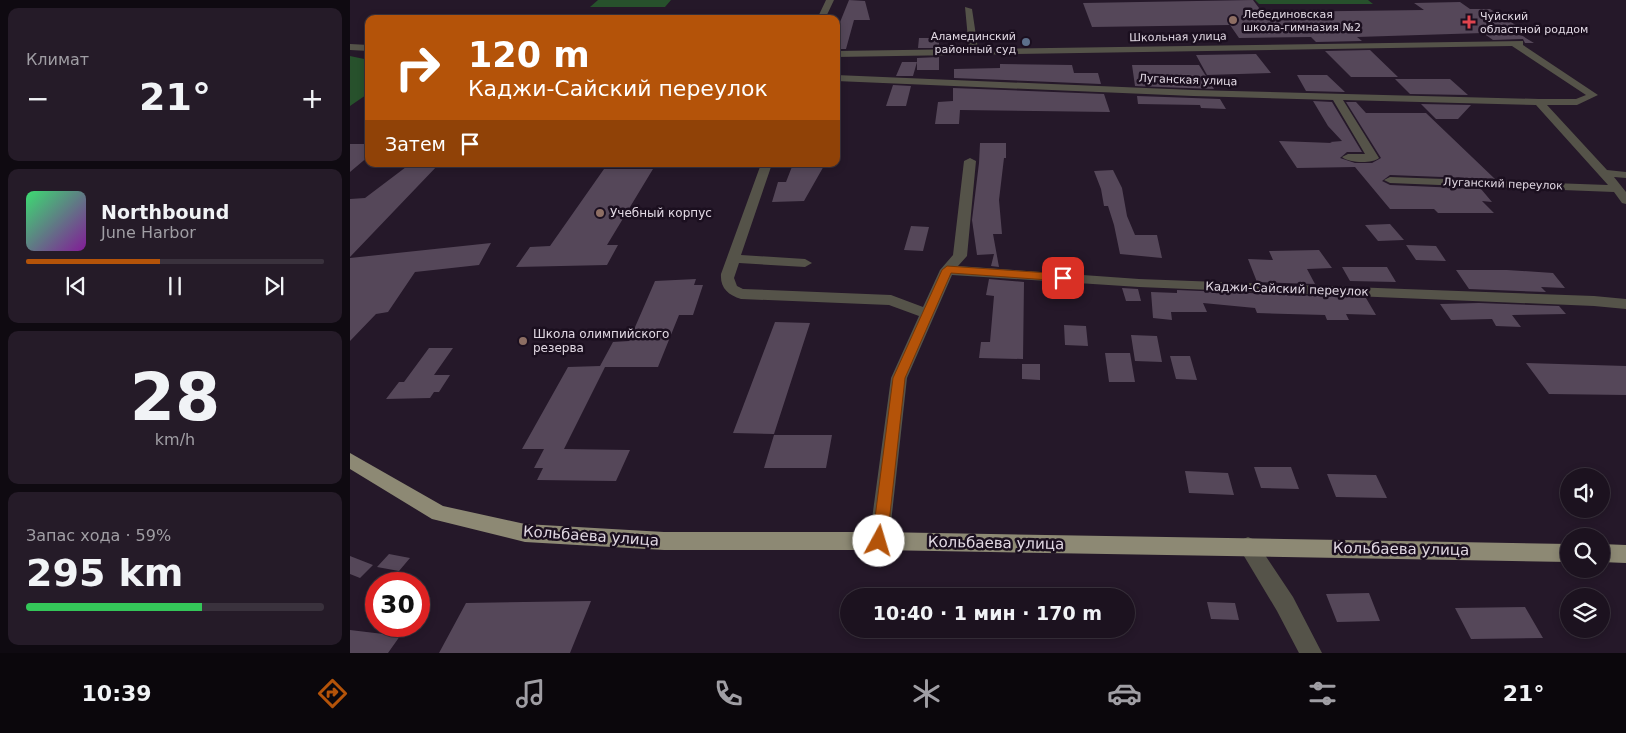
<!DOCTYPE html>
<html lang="ru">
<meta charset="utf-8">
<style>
:root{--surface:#1c121f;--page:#251b28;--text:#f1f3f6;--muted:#a09ea4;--line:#3a323d;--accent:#b45309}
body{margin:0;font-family:"DejaVu Sans",sans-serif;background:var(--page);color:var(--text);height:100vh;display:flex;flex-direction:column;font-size:19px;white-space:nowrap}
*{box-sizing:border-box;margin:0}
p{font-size:16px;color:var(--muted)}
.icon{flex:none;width:28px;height:28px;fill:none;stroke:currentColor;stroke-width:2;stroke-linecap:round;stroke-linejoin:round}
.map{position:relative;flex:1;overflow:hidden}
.side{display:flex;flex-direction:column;gap:8px;padding:8px;background:#0f0a11;width:350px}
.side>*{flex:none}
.hud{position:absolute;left:15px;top:15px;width:475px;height:152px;border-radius:10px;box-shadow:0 2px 8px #0003,0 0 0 1px var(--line);background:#b45309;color:#fff;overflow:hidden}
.tools{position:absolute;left:1210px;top:468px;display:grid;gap:10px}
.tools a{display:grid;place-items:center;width:50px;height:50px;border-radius:50%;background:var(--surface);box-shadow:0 2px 8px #0003,0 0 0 1px var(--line);font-size:25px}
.speed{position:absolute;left:15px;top:572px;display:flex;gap:10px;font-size:25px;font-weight:700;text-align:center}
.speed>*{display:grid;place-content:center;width:65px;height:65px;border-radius:50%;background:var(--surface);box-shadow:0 2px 8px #0003,0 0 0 1px var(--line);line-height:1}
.speed .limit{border:8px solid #d22;background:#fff;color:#111}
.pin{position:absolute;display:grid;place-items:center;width:42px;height:42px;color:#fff;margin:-21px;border-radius:10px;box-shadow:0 2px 8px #0006}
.me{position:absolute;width:55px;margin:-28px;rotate:6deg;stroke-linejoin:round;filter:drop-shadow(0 0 4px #0008)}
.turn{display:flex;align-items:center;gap:18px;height:105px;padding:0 20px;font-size:22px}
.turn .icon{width:65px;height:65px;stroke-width:2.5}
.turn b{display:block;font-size:35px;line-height:42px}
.then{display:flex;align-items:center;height:48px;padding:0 20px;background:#0003;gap:10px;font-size:19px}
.big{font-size:38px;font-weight:800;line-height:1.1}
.side .card{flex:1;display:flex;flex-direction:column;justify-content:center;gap:8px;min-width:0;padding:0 18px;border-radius:10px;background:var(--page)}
.side .dial{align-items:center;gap:0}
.dial b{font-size:65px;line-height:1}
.song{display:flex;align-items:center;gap:15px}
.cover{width:60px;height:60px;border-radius:8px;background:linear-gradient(135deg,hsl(140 70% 55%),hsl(290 70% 35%))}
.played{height:5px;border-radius:2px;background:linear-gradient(90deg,var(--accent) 45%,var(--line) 45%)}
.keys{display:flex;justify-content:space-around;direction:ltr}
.heat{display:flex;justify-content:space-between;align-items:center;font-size:28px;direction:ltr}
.charge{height:8px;border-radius:4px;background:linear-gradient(90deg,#34c759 59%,var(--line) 0)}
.trip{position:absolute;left:490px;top:588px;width:295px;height:50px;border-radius:25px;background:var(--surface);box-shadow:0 2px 8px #0003,0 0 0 1px var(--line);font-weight:800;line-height:50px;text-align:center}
.tab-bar{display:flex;height:80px;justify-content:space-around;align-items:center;background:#0b070c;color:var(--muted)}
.tab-bar .icon{width:35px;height:35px}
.tab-bar .active{color:var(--accent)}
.tab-bar b{font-size:22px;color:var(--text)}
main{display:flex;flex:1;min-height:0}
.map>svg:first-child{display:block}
.green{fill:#27512c}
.building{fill:#554759}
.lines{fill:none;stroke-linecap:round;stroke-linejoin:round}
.minor{fill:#555349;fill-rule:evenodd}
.major{fill:#8d8974;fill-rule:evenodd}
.route{fill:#b45309;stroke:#753606}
.education-dot{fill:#8d6e63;stroke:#1b0f1f;stroke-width:2}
.health-dot{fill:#e0444e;stroke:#1b0f1f;stroke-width:2}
.service-dot{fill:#5c6f8a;stroke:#1b0f1f;stroke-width:2}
.labels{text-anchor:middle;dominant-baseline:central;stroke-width:5;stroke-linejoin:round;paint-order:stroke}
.far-poi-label{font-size:11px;fill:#e1d8e3;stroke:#1b0f1f;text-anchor:start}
.far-street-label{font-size:11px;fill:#e1d8e3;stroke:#1b0f1f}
.poi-label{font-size:12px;fill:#e1d8e3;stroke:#1b0f1f;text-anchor:start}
.street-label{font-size:12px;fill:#e1d8e3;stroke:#1b0f1f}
.near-street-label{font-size:15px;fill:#e1d8e3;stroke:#1b0f1f}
</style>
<main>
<section class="side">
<div class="card"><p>Климат</p>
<div class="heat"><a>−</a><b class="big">21°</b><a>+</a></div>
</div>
<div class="card">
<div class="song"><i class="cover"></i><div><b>Northbound</b><p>June Harbor</p></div></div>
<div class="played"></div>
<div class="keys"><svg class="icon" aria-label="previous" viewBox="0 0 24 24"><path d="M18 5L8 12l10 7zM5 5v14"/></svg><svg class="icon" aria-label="pause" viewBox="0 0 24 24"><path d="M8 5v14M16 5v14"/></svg><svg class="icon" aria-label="next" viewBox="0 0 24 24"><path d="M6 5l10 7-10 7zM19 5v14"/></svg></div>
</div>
<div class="card dial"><b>28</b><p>km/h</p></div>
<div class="card"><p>Запас хода · 59%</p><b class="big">295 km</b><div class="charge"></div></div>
</section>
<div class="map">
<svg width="1276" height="653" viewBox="0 0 1276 653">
<rect width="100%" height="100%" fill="#251829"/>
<path class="green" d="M248,0h73l-6,7h-75z
M905,0h113l5,4h-114z
M0,56l19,4v33l-19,13z"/>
<path class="building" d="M499,0l16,1 5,19h-16l-8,29h-10v-17z
M903,0l9,12 162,-2 -10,-7 46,-1 10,7h20l37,23h-11l18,11h-9l-2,-4 -30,1 -10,-7 -126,4 5,4 -46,1 -5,-5 -72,1 -9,-13 -138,2 -9,-24z
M569,38h20v10h-21z
M1020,50l28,27h-47l-26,-26z
M906,54l15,19 -64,2 -11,-20z
M589,57v13h-22v-12z
M552,62h15l-4,14h-17z
M650,64l72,1 2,8h24l3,11 -147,-6v-9l46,-1z
M782,65h67l15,24 -79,-3z
M947,75h30l18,17 -39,-1z
M1045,79h55l18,16 -58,-1z
M543,85l18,1 -5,20h-20z
M603,88l151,6 6,18 -150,-2 -1,14h-24l3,-22 15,-1z
M787,96l83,3 6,10 -25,-1 -1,-3 -62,-1z
M963,101l19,1 30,50h-15l-7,6 15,5h17l9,-5 -35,-56h10l10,11h60l69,66 -105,-4 -8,6 8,4 91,4 11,13 -10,-1 12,12h-56l-4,-4h-44l-35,-42 -58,1 -18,-27 53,2 -2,-1 12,-1 -14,-15z
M1071,104l50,1 -13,14h-22z
M630,143h26v15h-2l-5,42 3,34h-9l6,33 -8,-1 3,-12 -17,1 -5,-35 7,-57z
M0,144h19v12l-19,16z
M60,164h29l-89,93v-58l15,-1z
M443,164h32l-21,37 -32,1 6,-20h8z
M254,169h49l-46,76h11l-11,20 -91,2 14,-20 20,-1z
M763,170l9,18 5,28 8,19h22l5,23 -42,-4 -6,-29 -6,-19h-4l-3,-17 -7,-18z
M1040,224l14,16 -26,1 -13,-16z
M561,226l18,1 -6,24 -19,-1z
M141,243l-12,22 -64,7 -27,40 -12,2 -26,27v-83z
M1056,245l30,1 10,15 -30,-1z
M969,250l13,18 -25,1 8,15 -58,-2 -9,-23 25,1 -4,-9z
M992,267h45l9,15 -46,-1z
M1106,270h51l46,3 12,15 -24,-1 5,5 -77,-3z
M346,279l-2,6h9l-10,30h-14l-21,52h-53l-41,82 66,1 -14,31 -79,-1 6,-12h-9l10,-19h-22l46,-82 32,-1 13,-24 16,-1 26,-60z
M639,279l35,3 -1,77 -44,-1 2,-16h9l4,-46 -8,-1z
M772,288l16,1 3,12h-15z
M827,290l189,8 10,17 -30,-1 3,6h-22l-2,-5 -68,-2 -2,-5 -52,-5 4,9h-36l1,8 -19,-2 -2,-26 26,1z
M1129,303l80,3 7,8 -54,1 9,12 -25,-1 -4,-7 -41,1 -11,-16z
M425,322l35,1 -36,111 -41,-1z
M714,325l22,1 2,20 -23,-1z
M781,335l26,1 5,26 -27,-1z
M79,348h24l-19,27h16l-11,17h-5l-4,6 -44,1 13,-17h5z
M755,353h25l5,29h-26z
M820,356h20l7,24 -21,-1z
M1176,363l100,3v29l-77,-1z
M672,364h18v16l-18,-1z
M424,435h58l-6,33h-62z
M904,467h37l8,22 -38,-1z
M835,471l43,2 6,22 -45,-2z
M977,474l49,1 11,23 -51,-1z
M39,554l21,4 -11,13 -22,-4z
M0,556l23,9 -13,13 -10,-4z
M1019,593l11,28 -43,1 -11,-28z
M241,601l-21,52h-131l27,-50z
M857,602l28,1 4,17 -28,-1z
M1175,607l18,31 -72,1 -16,-31z
M0,630l50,6 -12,17h-38z"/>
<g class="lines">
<path class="minor" d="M476,0h8l-9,19h-8z
M615,7l7,2 6,40 545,-8v4l75,50 -21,10h-30l60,65 19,2v6l-12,-1 12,15v12l-4,-1 -8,-11 -224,-9 -6,-3 6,-3 218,8 -72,-80 -193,-5 36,58c-7,6 -30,5 -37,-1l6,-3h17l-32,-54 -140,-4 -357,-15v-6l357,15 346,9h37l10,-4 -74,-49 -676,11v-6l133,-2z
M0,44l19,1v6l-19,-1z
M620,158l6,3 -9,95 -9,10 181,13 455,17 32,3v10l-32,-3 -455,-19 -187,-12 -45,103 -18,163 -3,6 -7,3 -7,-3 -3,-6 22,-163 28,-62 -30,-11 -148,-6c-13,-4 -21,-11 -20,-25l40,-110h11l-31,91 64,4 7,4 -7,4 -66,-4 -5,15 3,8 6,3 148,6 32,12 17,-37 13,-15 11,-94z
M898,537l7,3 38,57 29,56h-23l-22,-42 -39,-65 3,-6z"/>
<path class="major" d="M0,453l93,53 82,18 139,8h215l690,12v18l-690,-12h-215l-139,-8 -93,-23 -82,-50z
M1251,544l25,1v18l-25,-1z"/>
</g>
<path class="route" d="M597,266l116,8 5,4 -5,3 -112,-8 -46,105 -18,163 -2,4 -6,2 -5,-2 -2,-4 21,-163 49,-108z"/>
<g class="education-dot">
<circle cx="883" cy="20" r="5"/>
<circle cx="250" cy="213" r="5"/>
<circle cx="173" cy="341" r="5"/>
</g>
<path class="health-dot" d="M1116.5 14.5h5v5h5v5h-5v5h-5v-5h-5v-5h5z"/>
<circle class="service-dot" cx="676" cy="42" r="5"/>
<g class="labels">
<g class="far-poi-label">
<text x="893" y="14">Лебединовская<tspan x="893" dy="13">школа-гимназия №2</tspan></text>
<text x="1130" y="16">Чуйский<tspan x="1130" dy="13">областной роддом</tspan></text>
<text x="666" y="36" text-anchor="end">Аламединский<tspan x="666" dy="13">районный суд</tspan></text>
</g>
<g class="far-street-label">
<text transform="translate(828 37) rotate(-1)">Школьная улица</text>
<text transform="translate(838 80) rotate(2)">Луганская улица</text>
<text transform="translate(1153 184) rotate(2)">Луганский переулок</text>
</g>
<g class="poi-label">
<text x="260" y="213">Учебный корпус</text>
<text x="183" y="334">Школа олимпийского<tspan x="183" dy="14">резерва</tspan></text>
</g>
<g class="street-label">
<text transform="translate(937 289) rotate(2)">Каджи-Сайский переулок</text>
</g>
<g class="near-street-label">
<text transform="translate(241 536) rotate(4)">Кольбаева улица</text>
<text transform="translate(646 543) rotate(1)">Кольбаева улица</text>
<text transform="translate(1051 549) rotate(1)">Кольбаева улица</text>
</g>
</g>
</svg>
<div class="tools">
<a><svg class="icon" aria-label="sound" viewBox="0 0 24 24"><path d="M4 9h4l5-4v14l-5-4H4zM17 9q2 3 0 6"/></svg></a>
<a><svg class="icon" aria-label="search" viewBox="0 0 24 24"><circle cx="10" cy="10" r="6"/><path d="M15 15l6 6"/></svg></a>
<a><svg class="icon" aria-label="layers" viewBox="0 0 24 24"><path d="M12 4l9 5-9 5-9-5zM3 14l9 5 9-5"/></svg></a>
</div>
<div class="speed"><div class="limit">30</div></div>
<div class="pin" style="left:713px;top:278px;background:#d93025"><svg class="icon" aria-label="arrive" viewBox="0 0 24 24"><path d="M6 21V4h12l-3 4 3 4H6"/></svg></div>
<svg class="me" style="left:529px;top:541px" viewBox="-20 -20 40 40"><circle r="19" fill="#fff"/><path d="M0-13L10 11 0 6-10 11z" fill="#b45309"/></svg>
<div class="trip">10:40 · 1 мин · 170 m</div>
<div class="hud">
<div class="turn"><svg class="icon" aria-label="right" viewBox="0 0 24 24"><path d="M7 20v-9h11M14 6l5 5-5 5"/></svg><div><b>120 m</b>Каджи-Сайский переулок</div></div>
<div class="then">Затем<svg class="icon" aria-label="arrive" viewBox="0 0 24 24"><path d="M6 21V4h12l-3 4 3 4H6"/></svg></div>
</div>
</div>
</main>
<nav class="tab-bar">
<b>10:39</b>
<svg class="icon active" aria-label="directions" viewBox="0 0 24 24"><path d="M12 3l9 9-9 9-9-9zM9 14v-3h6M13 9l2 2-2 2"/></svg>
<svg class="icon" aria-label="music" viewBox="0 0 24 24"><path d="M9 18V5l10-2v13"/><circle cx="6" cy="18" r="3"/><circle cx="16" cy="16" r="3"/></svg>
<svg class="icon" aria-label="phone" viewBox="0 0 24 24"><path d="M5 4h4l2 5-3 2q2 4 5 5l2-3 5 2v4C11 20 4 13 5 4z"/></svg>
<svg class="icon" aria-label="climate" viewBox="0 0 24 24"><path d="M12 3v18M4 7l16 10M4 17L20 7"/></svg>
<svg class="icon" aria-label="car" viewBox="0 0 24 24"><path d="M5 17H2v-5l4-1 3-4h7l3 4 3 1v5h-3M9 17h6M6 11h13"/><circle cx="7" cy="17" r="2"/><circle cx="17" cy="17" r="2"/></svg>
<svg class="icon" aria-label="filters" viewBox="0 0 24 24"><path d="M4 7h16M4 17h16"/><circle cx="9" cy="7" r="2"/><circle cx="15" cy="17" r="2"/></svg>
<b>21°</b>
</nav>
